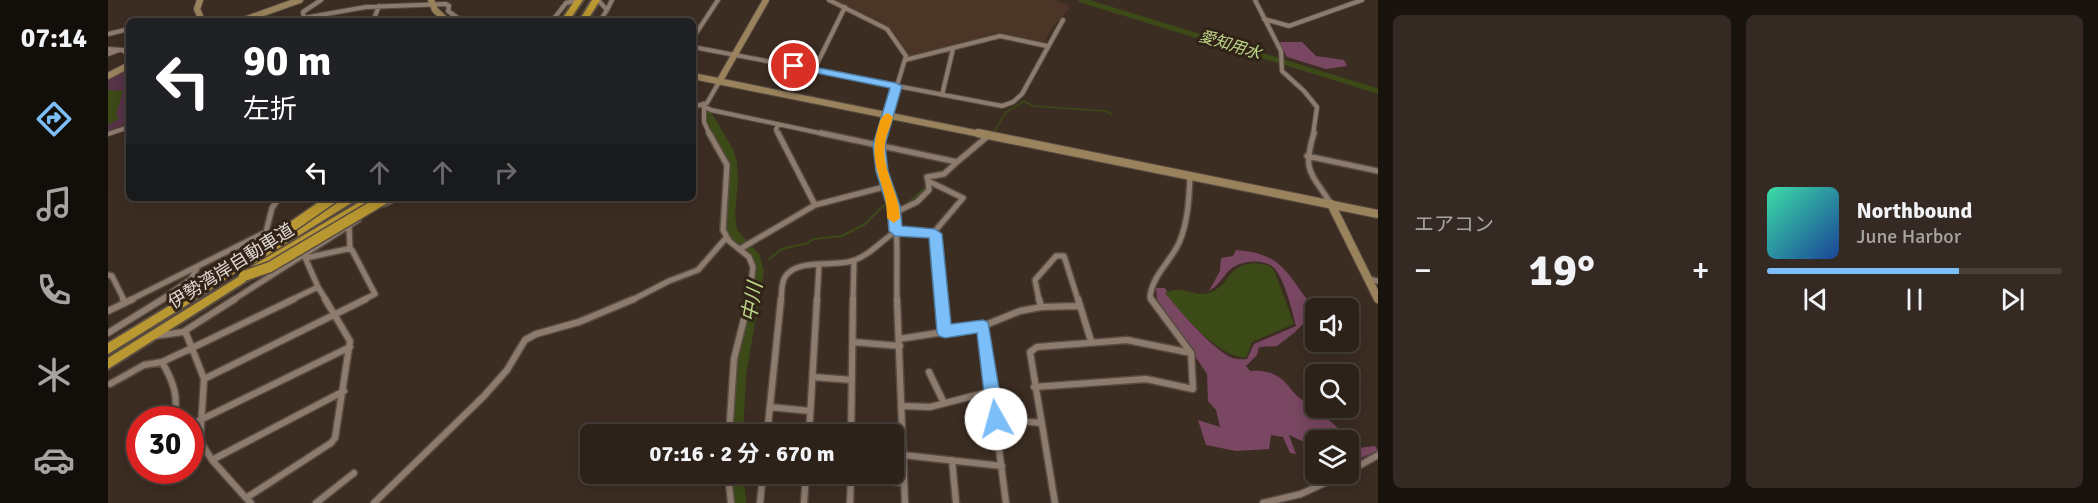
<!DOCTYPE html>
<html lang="ja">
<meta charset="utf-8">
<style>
:root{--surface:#2d221a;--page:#352a23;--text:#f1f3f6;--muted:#a7a4a2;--line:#483f39;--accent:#7bbef8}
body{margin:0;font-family:Signika,"Noto Sans JP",sans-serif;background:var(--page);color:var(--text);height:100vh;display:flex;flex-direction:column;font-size:22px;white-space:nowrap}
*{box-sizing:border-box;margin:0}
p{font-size:20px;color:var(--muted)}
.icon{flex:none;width:33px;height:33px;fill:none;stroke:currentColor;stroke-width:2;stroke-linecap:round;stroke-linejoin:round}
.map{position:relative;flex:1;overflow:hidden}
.side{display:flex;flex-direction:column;gap:15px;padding:15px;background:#19130e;width:720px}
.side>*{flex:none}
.top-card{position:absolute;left:18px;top:18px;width:570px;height:183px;border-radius:9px;box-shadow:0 3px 15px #0003,0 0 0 2px var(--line);background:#202124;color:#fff;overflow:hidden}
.controls{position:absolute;left:1197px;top:298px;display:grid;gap:12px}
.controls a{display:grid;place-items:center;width:54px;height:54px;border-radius:9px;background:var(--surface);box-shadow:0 3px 15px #0003,0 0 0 2px var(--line);font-size:30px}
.speed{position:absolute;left:18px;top:406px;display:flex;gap:12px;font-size:30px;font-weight:700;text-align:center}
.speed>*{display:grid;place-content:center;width:78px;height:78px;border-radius:50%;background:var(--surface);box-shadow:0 3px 15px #0003,0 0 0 2px var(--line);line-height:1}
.speed .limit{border:9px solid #d22;background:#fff;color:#111}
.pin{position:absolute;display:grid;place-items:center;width:51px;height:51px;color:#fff;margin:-26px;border:3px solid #fff;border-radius:50%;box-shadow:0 2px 6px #0007}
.me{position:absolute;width:66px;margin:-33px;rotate:353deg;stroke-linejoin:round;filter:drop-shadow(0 0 4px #0008)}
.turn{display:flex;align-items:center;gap:21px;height:126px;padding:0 18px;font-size:27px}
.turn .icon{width:78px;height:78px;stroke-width:2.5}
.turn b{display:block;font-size:42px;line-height:51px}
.lanes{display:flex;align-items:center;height:57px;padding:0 18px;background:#0003;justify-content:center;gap:30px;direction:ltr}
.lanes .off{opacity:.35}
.big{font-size:45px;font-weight:700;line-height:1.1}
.side .widget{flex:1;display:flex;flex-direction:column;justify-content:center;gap:9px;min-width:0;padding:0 21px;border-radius:9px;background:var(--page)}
.song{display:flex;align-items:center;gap:18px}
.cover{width:72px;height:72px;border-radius:9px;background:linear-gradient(135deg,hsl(160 70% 55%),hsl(220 70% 35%))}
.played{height:6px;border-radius:3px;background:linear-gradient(90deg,var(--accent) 65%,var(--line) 65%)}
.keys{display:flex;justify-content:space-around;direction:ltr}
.heat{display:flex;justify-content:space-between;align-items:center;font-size:33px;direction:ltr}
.side .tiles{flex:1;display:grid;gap:15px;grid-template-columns:repeat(2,1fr)}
.trip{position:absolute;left:472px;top:424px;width:324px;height:60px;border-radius:9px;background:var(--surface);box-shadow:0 3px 15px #0003,0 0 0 2px var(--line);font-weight:700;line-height:60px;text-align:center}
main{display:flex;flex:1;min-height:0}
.menu{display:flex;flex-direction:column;width:108px;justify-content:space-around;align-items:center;background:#120e0a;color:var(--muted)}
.menu .icon{width:42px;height:42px}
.menu .on{color:var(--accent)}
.menu b{font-size:27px;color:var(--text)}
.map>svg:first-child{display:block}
.built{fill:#4a3526}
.green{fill:#583447}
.forest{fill:#794761}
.water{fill:#3b4a16}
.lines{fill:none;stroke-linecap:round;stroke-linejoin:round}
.stream-far1{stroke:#3b4a16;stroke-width:1.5}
.stream{stroke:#3b4a16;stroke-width:2}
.canal{stroke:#3b4a16;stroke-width:5}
.river{fill:#3b4a16;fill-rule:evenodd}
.street-far2-casing{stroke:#584c42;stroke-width:6}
.street-far1-casing{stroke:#584c42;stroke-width:8}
.street-casing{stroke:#584c42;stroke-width:9}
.secondary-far1-casing{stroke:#584c42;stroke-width:8}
.secondary-casing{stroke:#584c42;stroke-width:10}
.highway-casing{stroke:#584c42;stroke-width:4}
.street-far2{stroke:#8d7b6e;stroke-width:4}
.street-far1{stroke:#8d7b6e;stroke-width:5}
.street{stroke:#8d7b6e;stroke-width:6}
.secondary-far1{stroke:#9a835c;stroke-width:6}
.secondary{stroke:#9a835c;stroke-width:8}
.highway{fill:#b99731;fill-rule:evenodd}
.highway-bridge-casing{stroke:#584c42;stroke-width:13;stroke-linecap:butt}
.highway-bridge{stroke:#b99731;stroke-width:10}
.route{fill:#7bbef8;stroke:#507ca1;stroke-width:1.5}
.slow{fill:#f59e0b}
.labels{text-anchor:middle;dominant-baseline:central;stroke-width:6;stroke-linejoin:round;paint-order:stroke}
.far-water-label{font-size:16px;font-style:italic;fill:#bdd788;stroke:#322319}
.street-label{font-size:18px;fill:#e2d8d1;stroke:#322319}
.water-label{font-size:20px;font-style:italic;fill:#bdd788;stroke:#322319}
</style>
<main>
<nav class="menu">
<b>07:14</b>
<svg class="icon on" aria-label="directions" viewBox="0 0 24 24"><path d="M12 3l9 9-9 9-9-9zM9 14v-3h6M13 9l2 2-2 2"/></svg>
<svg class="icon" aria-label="music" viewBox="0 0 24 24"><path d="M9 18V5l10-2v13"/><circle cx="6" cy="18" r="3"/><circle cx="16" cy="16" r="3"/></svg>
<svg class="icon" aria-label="phone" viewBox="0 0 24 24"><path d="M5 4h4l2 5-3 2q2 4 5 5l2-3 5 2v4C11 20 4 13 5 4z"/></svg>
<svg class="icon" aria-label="climate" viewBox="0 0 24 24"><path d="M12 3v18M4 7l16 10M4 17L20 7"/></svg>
<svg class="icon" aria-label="car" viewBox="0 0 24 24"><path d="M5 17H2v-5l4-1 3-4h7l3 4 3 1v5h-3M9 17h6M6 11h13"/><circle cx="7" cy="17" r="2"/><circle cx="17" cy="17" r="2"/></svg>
</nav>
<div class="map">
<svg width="1270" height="503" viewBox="0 0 1270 503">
<rect width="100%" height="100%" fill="#3c2d23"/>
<path class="built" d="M723,0h223l13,4 3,4 -18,20 -8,15 -47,-8 -85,22h-4l-13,-23 -7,-6z"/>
<path class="green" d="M21,68v59l-5,-2 -16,6v-54z"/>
<path class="forest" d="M1171,42h23l14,14 28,4 3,6 -21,3 -39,-12z
M1128,250c45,4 48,19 73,52l-4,20 -10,10 -18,14 -18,1 -2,8 -11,11 4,5c10,-1 18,0 27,5 10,5 15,17 24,23 22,17 39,28 57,49l17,-2 3,5 -20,8 -9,-12 -1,-6h-32l-1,6 -26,-12 7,19 -6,-1 -7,-16 -12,-2 -2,14 -33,2 -30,-6 -8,-25 22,7 -4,-17 -8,-9 -1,-27 -50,-75 -1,-11h9c11,21 40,52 60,66 7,5 14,6 22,5l7,-15 42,-18c-4,-16 -11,-45 -21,-57 -9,-11 -34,-9 -44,0 -9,7 -10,15 -22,22l11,-20 1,-13 12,-2z"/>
<path class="water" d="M0,90l15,1 -7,23 3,5 -11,6z
M1148,263l12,2 6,5 20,54 -42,18 -6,16c-28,-1 -63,-43 -81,-65 4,-1 10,-4 14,-3 12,0 19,7 32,2 21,-8 14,-27 45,-29z"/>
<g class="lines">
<path class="stream-far1" d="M886,133l11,-20 19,-12 9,5 73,5 5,3"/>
<path class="stream" d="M849,159l23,-20
M800,203l18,-16 -2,-12 19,-4 7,-6
M661,259l13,-10 26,-6 5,-4 29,-3 23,-12 18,-18 5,-1"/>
<path class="canal" d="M973,0l297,91"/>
<path class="river" d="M598,109l5,3 22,37 4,13 1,18 -3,35 2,15 22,24 5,17 -18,104 -3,60h-14l3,-60 20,-104 -3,-12 -24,-27 -2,-17 4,-35v-18l-5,-13 -21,-37z
M620,474h16l2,29h-16z"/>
<g class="street-far2-casing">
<path id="street-far2" d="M213,0l-18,12 1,6 62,-11 80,-3 3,2 -1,5 14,10
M490,0l9,10 -7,11
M721,0l58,29 19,27 -24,79
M1147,0l26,51 1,20 22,20 13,16 -4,28
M499,10l5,-10
M1156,19l25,7 73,-26
M81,21l12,-3
M265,21l6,-15
M444,21l14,-18 11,-3
M0,34l21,-5
M585,38l25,-38
M585,47l309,59 11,-4 9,-8 41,-74
M0,49l15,1 5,5v10
M0,54l11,-4
M797,60l95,-24 47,10
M706,70l31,-63
M834,95l11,-46
M595,106l8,4 118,25
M585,107l14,-4 12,-21
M596,107v15l6,13
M670,124l-2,6 3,5
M0,134l21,-7"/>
</g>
<g class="street-far1-casing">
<path id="street-far1" d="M601,133l18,32 -4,65 6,11 20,16 4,10 -4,33
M670,133l37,72
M713,133l136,29 31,-26
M775,133c-9,27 6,47 11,73 5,26 2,66 3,94
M1206,133c-12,39 -3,39 17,71
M1199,156l71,15
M820,181l-1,-4 17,-3 13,-12
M276,204l12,-6
M786,213l23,-11 12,-12 -1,-9 35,17 -28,33 7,69
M241,226l1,23
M787,231l40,3
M158,232l6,-24 7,-10
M632,249l75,-44 73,-19
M196,255l14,32
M198,258l41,-9 5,1 23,44 -12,6
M0,275l4,1 12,24
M1260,279l10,2
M22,300l136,-68h8l10,-5
M53,300l30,-21 6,-11
M125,300l125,-80
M183,300l27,-13 8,13
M524,300l37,-19 29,-11 28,-32
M673,300c1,-7 0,-17 4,-23 12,-19 48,-10 67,-16 17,-5 29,-20 43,-29
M709,300l2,-35
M745,300l1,-39
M931,300l-4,-20 21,-24h8l14,44
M1044,300l-2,-3c2,-21 20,-35 29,-54 9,-21 10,-44 11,-66"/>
</g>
<g class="street-casing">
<path id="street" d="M15,299l2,4
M789,299l8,204
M834,299l3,33
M970,299l13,42
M933,307l39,-1
M0,311l25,-12
M875,326l23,177
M0,333l55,-34
M46,336l29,-4 52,-33
M791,339l84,-13 37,-15 21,-4 -2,-8
M745,342l47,4
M54,362c11,19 18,36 11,58
M821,372l15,31
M705,377l39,3
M96,379l162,-80
M2,384l34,-19 18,-3 30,-14 -7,-17
M926,387l112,-8 47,10 -2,-36 -40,-54
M793,406l29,1 62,-16
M662,407l40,4
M888,419l46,4
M82,425l160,-78
M621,435l5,-76 15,-60
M659,435l14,-136
M701,435l8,-136
M743,435l2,-136
M795,455l99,11
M104,460l132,-69
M844,460l4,43
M1240,472l30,-17
M620,474l3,29
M743,477l53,6
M138,498l5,5
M138,498l-34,-38 -12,-19 4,-62 -12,-31 102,-49
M138,498l85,-55 4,-5 15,-97 -25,-42
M208,503l38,-30
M266,503l110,-107 23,-26 18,-30 11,-6 43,-12 55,-23
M652,503l3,-29
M696,503l2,-29
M742,503l1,-27
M947,503l-25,-151 7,-5 90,-7 64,13
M1155,503l38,-9 43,-20"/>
</g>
<g class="secondary-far1-casing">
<path id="secondary-far1" d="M92,0l-3,9 5,12
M323,0l4,10 12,11
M133,21l59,-21
M0,76l21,-11
M585,76l292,59
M611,82l47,-82"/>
</g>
<g class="secondary-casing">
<path id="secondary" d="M870,133l400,81
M1223,204l47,95"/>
</g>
<g class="highway-casing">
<path id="highway" d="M467,0h8l-14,21h-8z
M484,0h8l-13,21h-8z
M237,198h13l-2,2 -101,63h-8l-1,-3 1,-3z
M258,198h12l-54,37h-5l-211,134v-11l140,-87 1,-3z
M99,283l4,1 1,3 -1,3 -103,64v-11z"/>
</g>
<use href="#street-far2" class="street-far2"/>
<use href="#street-far1" class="street-far1"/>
<use href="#street" class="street"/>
<use href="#secondary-far1" class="secondary-far1"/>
<use href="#secondary" class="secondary"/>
<use href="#highway" class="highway"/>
<g class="highway-bridge-casing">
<path id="highway-bridge" d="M136,276l26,-9 116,-69
M92,291l133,-93"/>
</g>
<use href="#highway-bridge" class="highway-bridge"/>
</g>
<path class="route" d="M686,63l102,20 6,3 -17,59 3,26 12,35 2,20 33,3 7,5 9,90 32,-4 5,2 16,97 -2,5 -6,3 -6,-3 -3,-5 -10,-86 -32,5 -6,-2 -2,-4 -8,-94 -34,-2 -6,-5 -2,-25 -11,-35 -3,-26 17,-57 -99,-20v-4z"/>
<path class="slow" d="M780,113l5,4c-2,8 -7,18 -8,27 -4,26 15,49 15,74l-6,5 -7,-5c1,-35 -21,-51 -9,-90 2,-7 3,-13 10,-15z"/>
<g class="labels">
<g class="far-water-label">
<text transform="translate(1122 45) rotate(17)">愛知用水</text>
</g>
<g class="street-label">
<text transform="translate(123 266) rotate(-32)">伊勢湾岸自動車道</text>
</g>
<g class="water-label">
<text transform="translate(644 302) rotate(-80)">中川</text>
</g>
</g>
</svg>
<div class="controls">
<a><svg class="icon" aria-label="sound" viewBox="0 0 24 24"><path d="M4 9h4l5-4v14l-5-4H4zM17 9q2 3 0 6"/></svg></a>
<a><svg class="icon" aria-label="search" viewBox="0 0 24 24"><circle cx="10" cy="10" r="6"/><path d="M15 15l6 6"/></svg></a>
<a><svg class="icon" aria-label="layers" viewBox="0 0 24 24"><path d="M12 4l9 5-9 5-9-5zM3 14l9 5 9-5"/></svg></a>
</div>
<div class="speed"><div class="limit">30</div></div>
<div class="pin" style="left:686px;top:66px;background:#d93025"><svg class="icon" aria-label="arrive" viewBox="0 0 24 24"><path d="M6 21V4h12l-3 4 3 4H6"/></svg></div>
<svg class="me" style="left:888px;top:419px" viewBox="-20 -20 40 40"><circle r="19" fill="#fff"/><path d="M0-13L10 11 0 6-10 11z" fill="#7bbef8"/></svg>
<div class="trip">07:16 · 2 分 · 670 m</div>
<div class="top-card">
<div class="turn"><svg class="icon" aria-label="left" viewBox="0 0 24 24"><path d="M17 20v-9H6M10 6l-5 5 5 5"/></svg><div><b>90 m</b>左折</div></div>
<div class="lanes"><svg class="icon" aria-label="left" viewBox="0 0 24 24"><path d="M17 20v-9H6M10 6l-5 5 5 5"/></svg><svg class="icon off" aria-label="ahead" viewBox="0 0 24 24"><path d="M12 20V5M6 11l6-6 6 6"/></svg><svg class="icon off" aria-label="ahead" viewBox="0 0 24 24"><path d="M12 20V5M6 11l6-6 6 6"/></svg><svg class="icon off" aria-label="right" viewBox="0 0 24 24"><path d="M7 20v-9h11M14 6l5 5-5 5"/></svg></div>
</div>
</div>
<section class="side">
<div class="tiles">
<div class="widget"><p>エアコン</p>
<div class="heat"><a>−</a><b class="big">19°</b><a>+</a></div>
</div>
<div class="widget">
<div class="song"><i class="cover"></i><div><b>Northbound</b><p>June Harbor</p></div></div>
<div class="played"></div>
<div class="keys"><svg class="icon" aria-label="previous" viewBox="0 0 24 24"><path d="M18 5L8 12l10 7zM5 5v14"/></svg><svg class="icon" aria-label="pause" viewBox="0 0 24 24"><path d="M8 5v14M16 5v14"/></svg><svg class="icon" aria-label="next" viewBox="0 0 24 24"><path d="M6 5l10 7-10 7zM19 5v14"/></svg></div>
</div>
</div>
</section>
</main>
